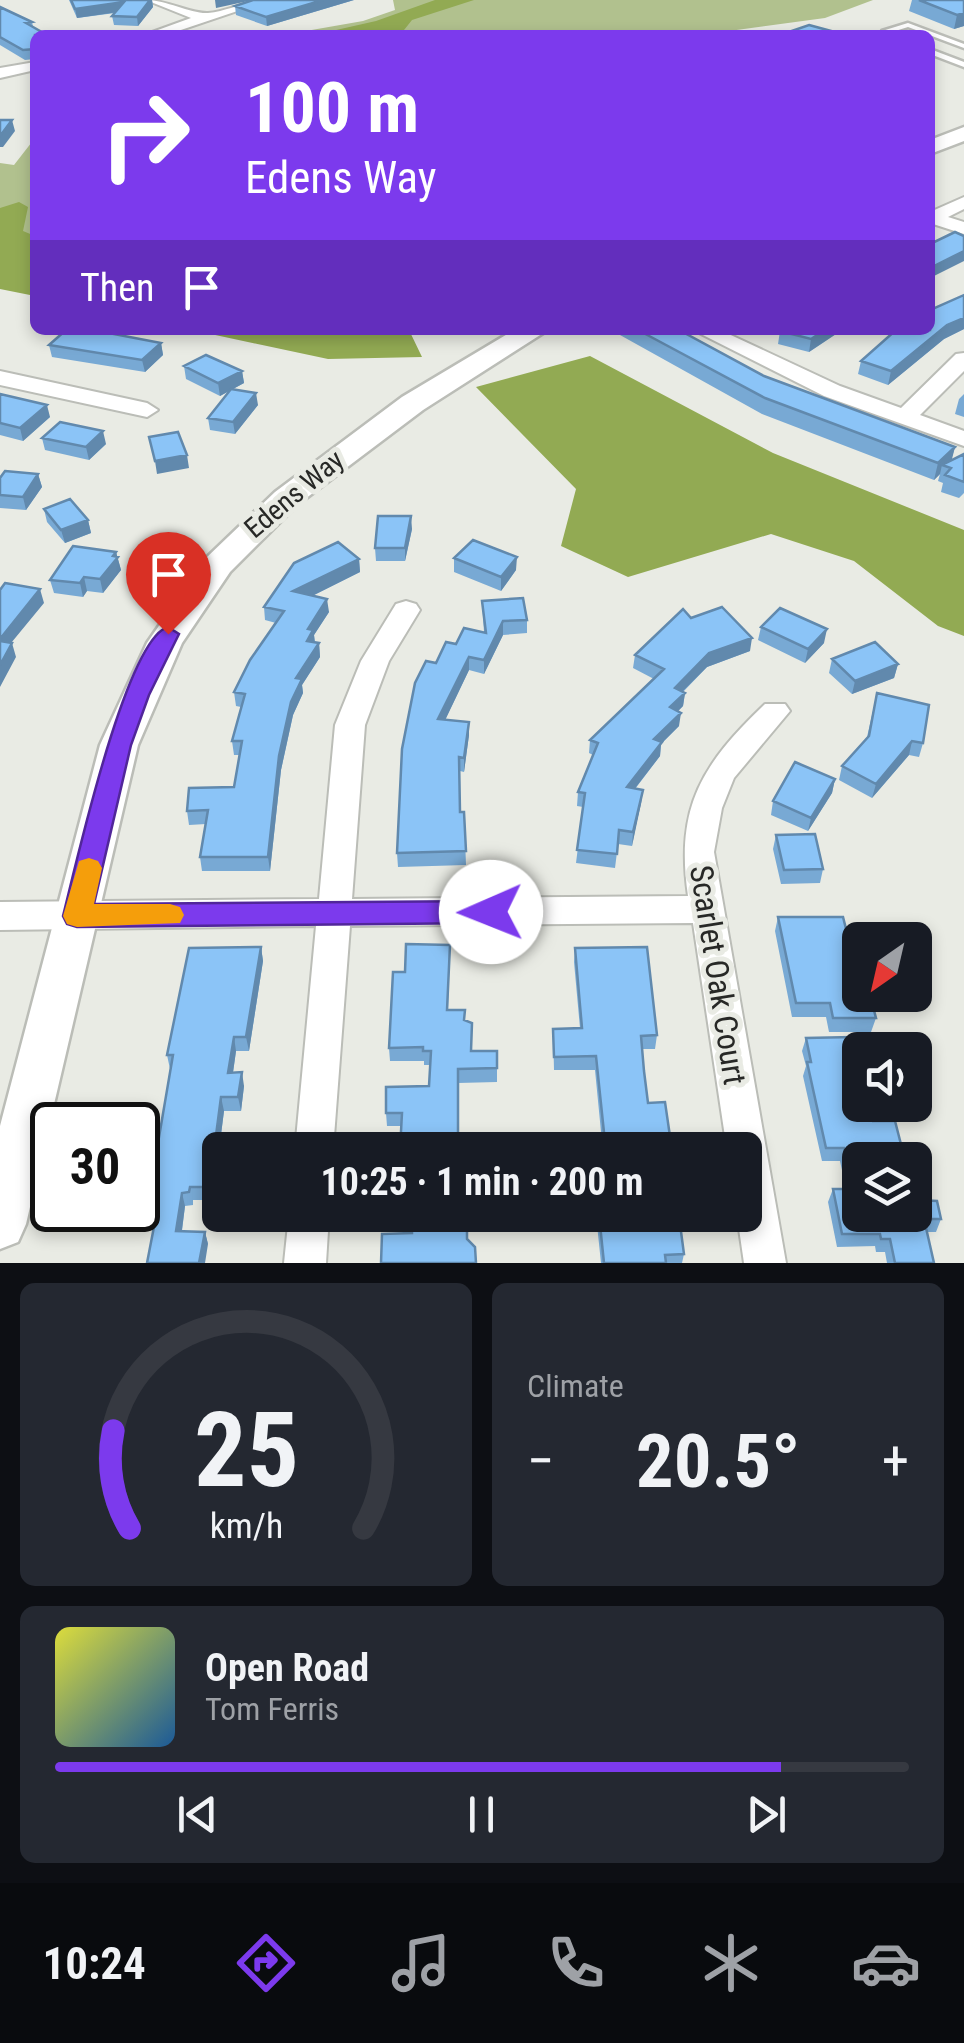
<!DOCTYPE html>
<meta charset="utf-8">
<style>
:root{--surface:#171b24;--page:#242831;--text:#f1f3f6;--muted:#9ea1a6;--line:#363941;--accent:#7c3aed}
body{margin:0;font-family:"Roboto Condensed",sans-serif;background:var(--page);color:var(--text);height:100vh;display:flex;flex-direction:column;font-size:38px;white-space:nowrap}
*{box-sizing:border-box;margin:0}
p{font-size:32px;color:var(--muted)}
.icon{flex:none;width:55px;height:55px;fill:none;stroke:currentColor;stroke-width:2;stroke-linecap:round;stroke-linejoin:round}
.map{position:relative;height:1263px;overflow:hidden}
.panel{display:flex;flex-direction:column;gap:20px;padding:20px;background:#0d0f14;flex:1}
.panel>*{flex:none}
.top-card{position:absolute;left:30px;top:30px;width:905px;height:305px;border-radius:15px;box-shadow:0 5px 15px #0003;background:#7c3aed;color:#fff;overflow:hidden}
.needle{width:65px;rotate:214deg}
.controls{position:absolute;left:842px;top:922px;display:grid;gap:20px}
.controls a{display:grid;place-items:center;width:90px;height:90px;border-radius:15px;background:var(--surface);box-shadow:0 5px 15px #0003;font-size:50px}
.speed{position:absolute;left:30px;top:1102px;display:flex;gap:20px;font-size:50px;font-weight:700;text-align:center}
.speed>*{display:grid;place-content:center;width:130px;height:130px;border-radius:50%;background:var(--surface);box-shadow:0 5px 15px #0003;line-height:1}
.speed .limit{border:5px solid #111;border-radius:15px;background:#fff;color:#111}
.pin{position:absolute;display:grid;place-items:center;width:85px;height:85px;color:#fff;margin:-102px -42px;border-radius:50% 50% 50% 0;rotate:-45deg;box-shadow:0 0 10px #0007}
.pin .icon{rotate:45deg}
.me{position:absolute;width:110px;margin:-55px;rotate:269deg;stroke-linejoin:round;filter:drop-shadow(0 0 8px #0008)}
.turn{display:flex;align-items:center;gap:35px;height:210px;padding:0 50px;font-size:45px}
.turn .icon{width:130px;height:130px;stroke-width:2.5}
.turn b{display:block;font-size:70px;line-height:85px}
.then{display:flex;align-items:center;height:95px;padding:0 50px;background:#0003;gap:20px;font-size:38px}
.big{font-size:75px;font-weight:700;line-height:1.1}
.panel .tile{flex:1;display:flex;flex-direction:column;justify-content:center;gap:15px;min-width:0;padding:0 35px;border-radius:15px;background:var(--page)}
.panel .dial{align-items:center;gap:0}
.dial svg{height:260px;overflow:visible;fill:none;stroke:var(--line);stroke-width:7;stroke-linecap:round;text-anchor:middle}
.dial text{fill:var(--text);stroke:none}
.song{display:flex;align-items:center;gap:30px}
.cover{width:120px;height:120px;border-radius:15px;background:linear-gradient(135deg,hsl(60 70% 55%),hsl(210 70% 35%))}
.played{height:10px;border-radius:5px;background:linear-gradient(90deg,var(--accent) 85%,var(--line) 85%)}
.keys{display:flex;justify-content:space-around;direction:ltr}
.heat{display:flex;justify-content:space-between;align-items:center;font-size:55px;direction:ltr}
.panel .tiles{flex:1;display:grid;gap:20px;grid-template-columns:1fr 1fr}
.tile:last-child{grid-column:span 2}
.trip{position:absolute;left:202px;top:1132px;width:560px;height:100px;border-radius:15px;background:var(--surface);box-shadow:0 5px 15px #0003;font-weight:700;line-height:100px;text-align:center}
.tab-bar{display:flex;height:160px;justify-content:space-around;align-items:center;background:#090b0e;color:var(--muted)}
.tab-bar .icon{width:70px;height:70px}
.tab-bar .selected{color:var(--accent)}
.tab-bar b{font-size:45px;color:var(--text)}
.map>svg:first-child{display:block}
.green{fill:#b1c18e}
.water{fill:#92aa53}
.lines{fill:none;stroke-linecap:round;stroke-linejoin:round}
.service-casing{stroke:#bbbdb7;stroke-width:5}
.minor-casing{stroke:#bbbdb7;stroke-width:4}
.tertiary-casing{stroke:#bbbdb7;stroke-width:5}
.service{fill:#fff;fill-rule:evenodd}
.minor{fill:#fff;fill-rule:evenodd}
.tertiary{fill:#fff;fill-rule:evenodd}
.wall{fill:#78a9d4}
.shaded-wall{fill:#6189ad}
.building{fill:#8bc4f7;stroke:#6189ad;stroke-width:2.5}
.route{fill:#7c3aed;stroke:#51269a;stroke-width:2.5}
.slow{fill:#f59e0b}
.labels{text-anchor:middle;dominant-baseline:central;stroke-width:10;stroke-linejoin:round;paint-order:stroke}
.street-label{font-size:28px;fill:#272826;stroke:#e9ebe4}
.near-street-label{font-size:32px;fill:#272826;stroke:#e9ebe4}
</style>
<div class="map">
<svg width="964" height="1263" viewBox="0 0 964 1263">
<rect width="100%" height="100%" fill="#e9ebe4"/>
<path class="green" d="M393,0h480l-48,18 -125,17h-417l80,-14 32,-11z
M35,138v135l-35,-6v-104l14,2z"/>
<path class="water" d="M435,0h39l-62,20 -8,10 6,5h-96l62,-14z
M19,202l9,5 -5,24 12,5v60l-35,-7v-81z
M192,330h217l13,27 -94,2z
M590,356l183,97 191,77v106l-26,-10 -84,-65 -83,-27 -143,43 -67,-31 15,-57 -100,-102z"/>
<g class="lines">
<g class="service-casing">
<path id="service" d="M908,23l56,21v4l-56,-21 -16,5 4,3h-9l-5,-4z
M930,49l34,13v5l-34,-13z"/>
</g>
<g class="minor-casing">
<path id="minor" d="M146,0c21,0 45,14 62,13 21,-2 39,-13 62,-13l-104,35h-22l47,-17z
M35,62v8l-35,8v-10z
M964,197v12l-16,8 16,5v12l-34,-11v-11z
M693,330h27l120,56 61,22 55,-54 8,-1v18l-44,44 44,16v15l-140,-50z
M0,371l147,32 11,7 -11,7 -147,-32z
M406,601l10,3 4,6 -31,51 -24,64 -13,174 336,-3c-13,-89 14,-132 77,-192h20l5,7 -56,67 -12,30 -8,44 72,411h-42l-7,-48h8v-65h-18l-34,-227 -343,3 -17,224h-38l21,-224 -316,4v-28l319,-3 16,-174 26,-64 35,-57z
M289,1215h40l-3,48h-42z"/>
</g>
<g class="tertiary-casing">
<path id="tertiary" d="M964,127v14l-34,13v-14z
M514,330h34l-125,80 -126,95 -67,67 -48,71 -44,102 -112,479 -8,18 -18,7v-123l100,-381 47,-102 59,-85 69,-66 127,-95z"/>
</g>
<use href="#service" class="service"/>
<use href="#minor" class="minor"/>
<use href="#tertiary" class="tertiary"/>
</g>
<path class="wall" d="M69,0h83l1,7 -15,19 -24,-1 -2,-9 3,-3 -38,5z
M354,0l-87,26 -31,-11 -1,-9z
M912,0h52v26l-10,3 -45,-18z
M0,7l32,15 3,13v24l-10,1 -25,-15z
M964,295v34l-20,10 -56,46 -30,-11 3,-13z
M611,330h68l85,46 191,71 -4,13 13,-6v39l-5,5 -18,-6 2,-9 -5,-2 2,-7 -6,6 -172,-66z
M842,330l-33,22 -31,-8 2,-13z
M161,343l2,12 -18,17 -93,-15 -3,-12z
M184,366l58,5 2,12 -11,6 25,16 -23,29 -25,-4 -2,-12 21,-27 -9,5 -34,-17z
M0,394l50,23 -27,24 -23,-6z
M964,394v23l-9,-3 4,-15z
M42,438l64,6 -17,16 -44,-10z
M38,474l4,13 -16,23 -26,-2v-30z
M44,509l44,11 3,13 -26,10 -18,-21z
M412,529l-7,32h-29l-1,-13z
M116,552l5,18 -18,23 -16,-2 -4,6 -29,-4 -4,-13z
M454,558l62,12 -15,21 -47,-19z
M359,559l1,13 -48,24 17,16 -15,23 1,8h4l1,14 -18,28 1,8 -10,22 -12,55 -11,101h-68l-2,-14 6,-33 -17,1 -2,-14 47,-24 5,-32h-5l-2,-14 9,-34 -5,-1 -2,-14 42,-69 -11,-3 -1,-13z
M482,601l45,19v13l-24,2 -19,39 -15,-4 -24,50 24,2v13l-5,37 -4,-1v41h4l2,53 -68,2 -1,-14 39,-190 20,-19 28,-12z
M691,618l59,33 -43,16 -24,25 2,1 -2,13 -5,5 1,15 -18,18 -1,12 -25,33 8,1 -11,56 -14,-2 -3,24 -39,-5 7,-56 -6,-1 1,-14 15,-37 -4,-2 1,-13 64,-61 -21,-11 2,-13z
M761,627l63,16 -19,20 -47,-23z
M832,659l66,5 -4,14 -42,16 -23,-21z
M877,693l46,50 -4,14 -10,-2 -37,43 -33,-18 3,-14 25,-29z
M835,779l-3,14 -24,38 -37,-16 2,-14z
M776,835l47,34 -3,14 -39,1 -8,-35z
M778,917l78,51 4,27h26l-4,13h-9l3,10 -5,14h-42l-3,-15h-34l-17,-86z
M450,945l-2,65 17,10 7,31h25v31l-39,1 -57,43h-14l-1,-13 43,-27 1,-21h-6v-4h-34l-1,-13 16,-76z
M261,947l2,14 -14,90h-13l-3,22 11,13 -3,25h-17l-4,32v57h-27v5l-8,1 -3,25 23,1 3,12 -52,-25h-12l-4,-13 4,-24 -6,-3v-16l12,-6 8,-14 12,-74 -3,-14z
M575,948l82,87 -2,14h-13l6,54 24,47h-82l1,-8h11l-7,-72h-41l-1,-41 27,-1 -6,-66z
M806,1038l54,122 59,40 22,19 -5,13h-9l7,31h-47l-2,-11h-9l-1,-6 -38,1 -9,-45 5,-13h13l-6,-28h-18l-19,-85 3,-10 -4,-15z
M596,1215h39l1,9 48,30 -2,9h-81z"/>
<path class="shaded-wall" d="M150,0h2l1,7 -15,19 -1,-9z
M215,0h38l-37,8z
M323,0h31l-87,26 -1,-9z
M124,2l1,9 -48,7 -2,-9z
M964,13v13l-10,3 3,-14z
M12,120l3,11 -12,16h-3v-11z
M964,251v10l-34,17v-10z
M964,318v11l-20,10 -56,46 3,-14 56,-46z
M825,330h17l-33,22 2,-13z
M161,343l2,12 -18,17 -3,-12z
M242,371l2,12 -24,13 -2,-13z
M256,393l2,12 -23,29 -2,-12z
M47,405l3,12 -27,24 -3,-13z
M103,431l3,13 -17,16 -3,-13z
M955,447l-4,16 -9,2 -2,9 -6,6 4,-17z
M187,455l2,13 -32,6 -2,-13z
M38,474l4,13 -16,23 -3,-13z
M411,516l1,13 -7,32v-13z
M88,520l3,13 -26,10 -4,-13z
M116,552l5,18 -18,23 -3,-14z
M517,557l-1,13 -15,21v-14z
M359,559l1,13 -66,33 -1,-14z
M84,577l3,14 -4,6 -3,-14z
M40,589l4,14 -42,51 -2,-15z
M327,599l2,13 -15,23 1,9 -8,-3 1,-12z
M503,621v14l-19,39v-14z
M827,629l-3,14 -19,20 3,-14z
M752,638l-2,13 -43,16 -34,34 2,-13 34,-35z
M12,643l4,14 -16,30v-22z
M319,643l1,14 -18,28 1,8 -10,22 -12,55 -11,101 -2,-14 11,-101 17,-78z
M469,657v13l-30,63 -1,-14z
M898,664l-4,14 -42,16 3,-13z
M685,693l-2,13 -15,15 2,-14z
M681,713l-2,13 -18,18 -1,12 -34,44 1,-13 27,-48z
M469,722v13l-5,37v-14z
M912,741l-3,14 -37,43 4,-14z
M835,779l-3,14 -24,38 3,-13z
M643,790l-2,14 -9,42 1,-14z
M261,947l2,14 -14,90 -3,-14z
M234,1037l2,14 -5,35 -3,-13z
M242,1072l2,14 -3,25 -3,-14z
M221,1097l3,14 -6,46 -3,-14z
M182,1193l3,13 -5,38 -4,-13z
M205,1232l3,12 -3,19h-6z"/>
<path class="building" d="M71,0h79l-13,17 -25,-1 12,-14 -49,7z
M253,0h70l-57,17 -31,-11z
M919,0h45v13l-7,2z
M0,7l32,15 -6,1 21,12h-12v14l-12,1 -23,-13z
M809,25l37,10h-66z
M0,120h12l-12,16z
M955,232l9,4v15l-34,17v-24z
M964,295v23l-17,7 -56,46 -30,-10 35,-31h34v-20z
M66,330h27l68,13 -19,17 -93,-15z
M638,330h41l85,46 191,71 -17,16 -173,-65z
M782,330h43l-14,9 -31,-8z
M206,355l36,16 -24,12 -34,-17z
M231,389l25,4 -23,29 -25,-4z
M0,394l47,11 -27,23 -20,-5z
M60,422l43,9 -17,16 -44,-9z
M178,432l9,23 -32,6 -6,-24z
M964,454v28l-19,-7 6,-7 -9,-3z
M5,471l33,3 -15,23 -23,-2v-17z
M70,499l18,21 -27,10 -17,-21z
M378,516h33l-6,32h-30z
M473,540l44,17 -16,20 -47,-19z
M338,542l21,17 -66,32 34,8 -19,30 5,1 -6,11 12,2 -23,35 6,1 -11,23 -12,54 -11,101h-68l8,-47 -21,1 2,-23 45,-1 8,-46h-10l13,-47 -11,-2 16,-32 34,-49 -20,-4 30,-44z
M73,546l43,6 -3,4 5,1 -18,22 -16,-2 -4,6 -30,-3z
M5,583l35,6 -40,50v-49z
M523,598l4,22 -24,1 -19,39 -15,-3 -31,62 31,3 -5,36 -5,-1 1,55h4l2,39 -69,2 5,-104 13,-66 11,-22 10,2 10,-21 10,2 8,-16 22,5 -4,-32z
M722,607l30,31 -43,15 -34,35 10,5 -15,14 11,6 -27,26 8,3 -35,45 16,3 -10,42 -14,-2 -2,24 -40,-4 8,-57 -7,-1 20,-49 -8,-3 74,-71 -29,-14 48,-46 8,9z
M780,608l47,21 -19,20 -47,-22z
M0,641l12,2 -12,22z
M875,642l23,22 -43,17 -23,-22z
M877,693l52,12 -6,38 -11,-2 -36,43 -34,-18 27,-30z
M795,762l40,17 -24,39 -38,-17z
M815,834l8,35 -39,1 -8,-35z
M778,917h65l13,51h4v27h10l6,23h-43l-3,-15h-34z
M406,944l44,1 -3,65h18l-1,10 8,3 -1,28h26v17l-39,1v81h-58l2,-37h-16v-26l43,-1 2,-35h-8v-4l-34,1 4,-76h12z
M261,947l-15,90h-12l-6,36 14,-1 -4,25h-17l-6,46h19l-1,7h-13v37h-30l-1,5 -7,1 -6,38 29,1 -6,31h-52l11,-57h-18l5,-33 -7,-5v-5l12,-6 3,-14h5l15,-88h-6l22,-107z
M647,947l10,88 -16,1 3,35 4,32 17,-1 7,48h-81v-8h14l-9,-86 -42,1 -1,-28 29,-1 -7,-80z
M853,1037l7,30v38h9l4,16h22l10,39h-45v55h55v-26h2l2,11 18,1 4,18h-17l10,44h-39l-5,-24h-9l-1,-5h-38l-9,-45h20l-9,-41h-18l-19,-86h4l-5,-24z
M412,1215h55v24l8,8 1,16h-95l1,-29 30,-1z
M599,1215h36l1,9h44l4,30 -19,1 1,8h-62z"/>
<path class="route" d="M168,627l11,7 -30,61 -18,50 -37,159 397,-3 10,3 4,8 -4,8 -10,3 -414,4 -10,-3 -4,-8c12,-47 63,-278 105,-289z"/>
<path class="slow" d="M89,858l9,3 4,7 -8,36h76l10,3 4,8 -4,8 -103,4 -10,-3 -4,-8 16,-55z"/>
<g class="labels">
<g class="street-label">
<text transform="translate(294 494) rotate(-40)">Edens Way</text>
</g>
<g class="near-street-label">
<text transform="translate(718 975) rotate(81)">Scarlet Oak Court</text>
</g>
</g>
</svg>
<div class="controls">
<a><svg class="needle" viewBox="-14 -14 28 28"><path d="M0-13l5 13h-10z" fill="#e53935"/><path d="M0 13l5-13h-10z" fill="#9ea1a6"/></svg></a>
<a><svg class="icon" aria-label="sound" viewBox="0 0 24 24"><path d="M4 9h4l5-4v14l-5-4H4zM17 9q2 3 0 6"/></svg></a>
<a><svg class="icon" aria-label="layers" viewBox="0 0 24 24"><path d="M12 4l9 5-9 5-9-5zM3 14l9 5 9-5"/></svg></a>
</div>
<div class="speed"><div class="limit">30</div></div>
<div class="pin" style="left:168px;top:634px;background:#d93025"><svg class="icon" aria-label="arrive" viewBox="0 0 24 24"><path d="M6 21V4h12l-3 4 3 4H6"/></svg></div>
<svg class="me" style="left:491px;top:912px" viewBox="-20 -20 40 40"><circle r="19" fill="#fff"/><path d="M0-13L10 11 0 6-10 11z" fill="#7c3aed"/></svg>
<div class="trip">10:25 · 1 min · 200 m</div>
<div class="top-card">
<div class="turn"><svg class="icon" aria-label="right" viewBox="0 0 24 24"><path d="M7 20v-9h11M14 6l5 5-5 5"/></svg><div><b>100 m</b>Edens Way</div></div>
<div class="then">Then<svg class="icon" aria-label="arrive" viewBox="0 0 24 24"><path d="M6 21V4h12l-3 4 3 4H6"/></svg></div>
</div>
</div>
<section class="panel">
<div class="tiles">
<div class="tile dial"><svg viewBox="0 0 100 80">
<path d="M14 69A42 42 0 1 1 86 69"/>
<path d="M14 69A42 42 0 0 1 9 39" stroke="#7c3aed"/>
<text x="50" y="56" font-size="32" font-weight="700">25</text>
<text x="50" y="72" font-size="11">km/h</text>
</svg></div>
<div class="tile"><p>Climate</p>
<div class="heat"><a>−</a><b class="big">20.5°</b><a>+</a></div>
</div>
<div class="tile">
<div class="song"><i class="cover"></i><div><b>Open Road</b><p>Tom Ferris</p></div></div>
<div class="played"></div>
<div class="keys"><svg class="icon" aria-label="previous" viewBox="0 0 24 24"><path d="M18 5L8 12l10 7zM5 5v14"/></svg><svg class="icon" aria-label="pause" viewBox="0 0 24 24"><path d="M8 5v14M16 5v14"/></svg><svg class="icon" aria-label="next" viewBox="0 0 24 24"><path d="M6 5l10 7-10 7zM19 5v14"/></svg></div>
</div>
</div>
</section>
<nav class="tab-bar">
<b>10:24</b>
<svg class="icon selected" aria-label="directions" viewBox="0 0 24 24"><path d="M12 3l9 9-9 9-9-9zM9 14v-3h6M13 9l2 2-2 2"/></svg>
<svg class="icon" aria-label="music" viewBox="0 0 24 24"><path d="M9 18V5l10-2v13"/><circle cx="6" cy="18" r="3"/><circle cx="16" cy="16" r="3"/></svg>
<svg class="icon" aria-label="phone" viewBox="0 0 24 24"><path d="M5 4h4l2 5-3 2q2 4 5 5l2-3 5 2v4C11 20 4 13 5 4z"/></svg>
<svg class="icon" aria-label="climate" viewBox="0 0 24 24"><path d="M12 3v18M4 7l16 10M4 17L20 7"/></svg>
<svg class="icon" aria-label="car" viewBox="0 0 24 24"><path d="M5 17H2v-5l4-1 3-4h7l3 4 3 1v5h-3M9 17h6M6 11h13"/><circle cx="7" cy="17" r="2"/><circle cx="17" cy="17" r="2"/></svg>
</nav>
